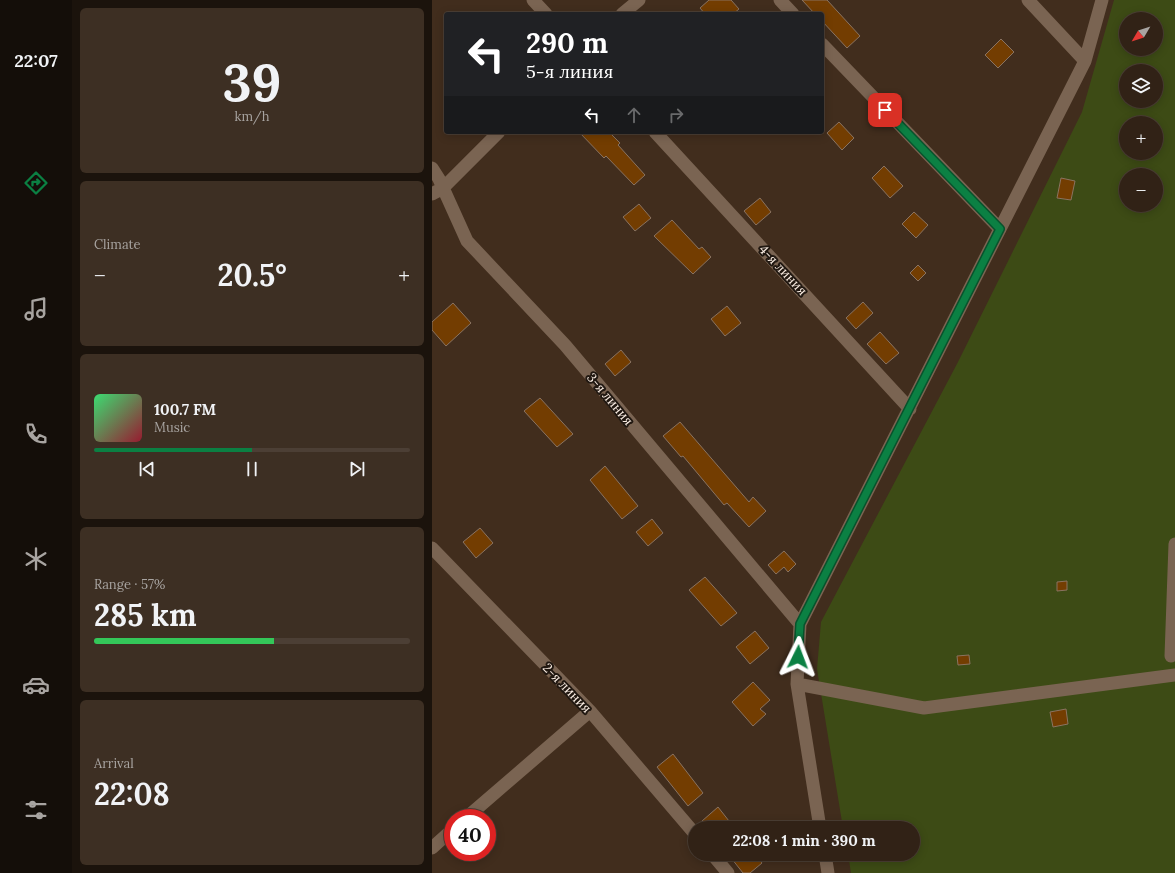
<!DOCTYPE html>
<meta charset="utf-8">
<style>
:root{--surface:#312216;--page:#3d2f23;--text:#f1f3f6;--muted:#a8a4a1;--line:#4c3f35;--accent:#0b8043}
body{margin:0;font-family:Lora,serif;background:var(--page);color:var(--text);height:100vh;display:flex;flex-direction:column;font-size:15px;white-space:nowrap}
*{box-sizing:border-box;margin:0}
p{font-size:13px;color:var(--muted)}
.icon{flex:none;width:22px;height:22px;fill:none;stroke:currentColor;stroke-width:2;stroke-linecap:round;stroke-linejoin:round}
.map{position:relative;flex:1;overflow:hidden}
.details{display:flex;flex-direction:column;gap:8px;padding:8px;background:#1b130c;width:360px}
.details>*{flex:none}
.hud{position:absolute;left:12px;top:12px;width:380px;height:122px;border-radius:4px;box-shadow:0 2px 10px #0003,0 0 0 1px var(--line);background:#202124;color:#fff;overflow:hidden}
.needle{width:26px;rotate:231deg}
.buttons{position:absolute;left:687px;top:12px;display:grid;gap:8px}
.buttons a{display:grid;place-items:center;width:44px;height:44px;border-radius:50%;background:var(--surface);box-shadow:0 2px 10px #0003,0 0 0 1px var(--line);font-size:20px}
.speed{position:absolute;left:12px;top:809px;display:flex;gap:8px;font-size:20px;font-weight:700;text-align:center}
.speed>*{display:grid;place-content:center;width:52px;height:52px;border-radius:50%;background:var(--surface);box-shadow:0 2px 10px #0003,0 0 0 1px var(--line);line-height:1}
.speed .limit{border:6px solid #d22;background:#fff;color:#111}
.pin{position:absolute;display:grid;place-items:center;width:34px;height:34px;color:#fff;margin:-17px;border-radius:8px;box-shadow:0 2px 6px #0006}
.me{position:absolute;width:44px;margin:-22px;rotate:3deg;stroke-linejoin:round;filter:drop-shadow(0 0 3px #0008)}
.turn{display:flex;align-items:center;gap:14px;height:84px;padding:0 16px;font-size:18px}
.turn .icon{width:52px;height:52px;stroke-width:2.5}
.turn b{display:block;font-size:28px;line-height:34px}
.lanes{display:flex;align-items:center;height:38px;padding:0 16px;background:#0003;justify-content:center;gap:20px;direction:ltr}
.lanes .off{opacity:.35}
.big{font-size:30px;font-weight:800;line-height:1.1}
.details .widget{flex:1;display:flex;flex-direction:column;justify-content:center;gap:6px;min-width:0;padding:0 14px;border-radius:6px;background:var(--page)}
.details .dial{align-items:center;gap:0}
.dial b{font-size:52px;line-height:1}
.song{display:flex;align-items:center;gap:12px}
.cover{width:48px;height:48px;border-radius:6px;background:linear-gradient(135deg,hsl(140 70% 55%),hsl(350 70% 35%))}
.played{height:4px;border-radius:2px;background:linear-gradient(90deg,var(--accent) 50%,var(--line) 50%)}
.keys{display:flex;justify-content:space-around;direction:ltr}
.heat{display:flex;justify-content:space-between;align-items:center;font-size:22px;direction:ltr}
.charge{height:6px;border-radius:3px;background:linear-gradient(90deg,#34c759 57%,var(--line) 0)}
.trip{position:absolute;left:256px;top:821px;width:232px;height:40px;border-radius:20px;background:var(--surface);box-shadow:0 2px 10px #0003,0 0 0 1px var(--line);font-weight:800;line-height:40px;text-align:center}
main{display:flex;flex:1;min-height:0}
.tab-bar{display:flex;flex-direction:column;width:72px;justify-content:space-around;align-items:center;background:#140e09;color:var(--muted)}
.tab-bar .icon{width:28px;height:28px}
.tab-bar .on{color:var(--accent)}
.tab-bar b{font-size:18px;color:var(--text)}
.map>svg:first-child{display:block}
.green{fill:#3d4b15;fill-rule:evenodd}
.building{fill:#733d01;stroke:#8a7361}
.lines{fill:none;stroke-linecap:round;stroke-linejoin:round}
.minor{stroke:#7a6452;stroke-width:13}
.route-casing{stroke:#07532c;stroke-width:10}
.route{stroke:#0b8043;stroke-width:7}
.labels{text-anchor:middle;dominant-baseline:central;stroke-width:4;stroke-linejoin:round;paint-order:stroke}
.street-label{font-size:13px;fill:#fbeee4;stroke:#211811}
</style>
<main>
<nav class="tab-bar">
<b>22:07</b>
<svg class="icon on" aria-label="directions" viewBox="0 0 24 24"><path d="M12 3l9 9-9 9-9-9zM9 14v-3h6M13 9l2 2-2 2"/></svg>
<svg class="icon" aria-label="music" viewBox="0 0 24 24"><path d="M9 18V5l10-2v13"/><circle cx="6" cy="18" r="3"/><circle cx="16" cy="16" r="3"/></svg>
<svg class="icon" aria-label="phone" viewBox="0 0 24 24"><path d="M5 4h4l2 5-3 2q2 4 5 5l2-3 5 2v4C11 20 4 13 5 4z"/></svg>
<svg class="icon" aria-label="climate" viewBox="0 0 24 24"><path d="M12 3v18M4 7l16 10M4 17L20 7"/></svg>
<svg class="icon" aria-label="car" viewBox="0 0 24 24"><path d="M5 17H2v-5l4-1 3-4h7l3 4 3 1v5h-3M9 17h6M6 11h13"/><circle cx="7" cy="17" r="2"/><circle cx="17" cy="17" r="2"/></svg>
<svg class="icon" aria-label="filters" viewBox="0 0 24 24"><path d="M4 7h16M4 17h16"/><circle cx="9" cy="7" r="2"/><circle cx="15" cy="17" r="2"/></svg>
</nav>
<section class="details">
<div class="widget dial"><b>39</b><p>km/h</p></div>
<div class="widget"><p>Climate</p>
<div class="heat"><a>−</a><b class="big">20.5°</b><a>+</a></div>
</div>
<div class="widget">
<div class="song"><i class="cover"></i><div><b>100.7 FM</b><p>Music</p></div></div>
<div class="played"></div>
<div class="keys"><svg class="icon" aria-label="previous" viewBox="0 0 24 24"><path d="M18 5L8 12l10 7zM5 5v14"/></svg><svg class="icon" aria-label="pause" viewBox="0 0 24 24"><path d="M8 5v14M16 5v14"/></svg><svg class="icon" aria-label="next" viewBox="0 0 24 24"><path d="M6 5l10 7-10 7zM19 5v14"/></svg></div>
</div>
<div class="widget"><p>Range · 57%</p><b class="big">285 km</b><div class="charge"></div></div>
<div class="widget"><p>Arrival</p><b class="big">22:08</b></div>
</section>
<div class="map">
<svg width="743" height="873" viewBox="0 0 743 873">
<rect width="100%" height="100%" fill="#412d1d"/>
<path class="green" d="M682,0h61v873h-324l-3,-19h65v-26h-70l-26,-159 4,-47 137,-260 124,-250zM694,19h30v30h-30zM694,71h30v30h-30zM694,123h30v30h-30zM694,175h30v30h-30z"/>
<path class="building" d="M277,0h22l8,9 -6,5h-28l-5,-6z
M370,0h25l33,36 -13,12 -25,-27v-7h-7z
M569,39l13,13 -16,16 -13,-13z
M407,122l15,16 -12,12 -15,-17z
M147,132h30l11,11 -2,2 27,30 -11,10 -28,-29 -2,2z
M452,166l19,20 -13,12 -18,-20z
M629,178l14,3 -4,19 -14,-2z
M328,198l11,14 -15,13 -12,-14z
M207,204l12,14 -16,13 -12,-14z
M482,212l14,13 -12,13 -14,-14z
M240,220l27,29 3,-2 9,10 -18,17 -39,-38z
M486,265l8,8 -8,8 -8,-8z
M431,302l10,11 -17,16 -10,-11z
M21,303l18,20 -25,23 -14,-16v-8z
M295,306l14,17 -16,13 -14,-17z
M448,332l19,21 -13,11 -19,-20z
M189,350l10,12 -16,14 -10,-12z
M108,398l33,36 -16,13 -33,-36z
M248,422l69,80 4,-5 13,14 -17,16 -22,-24 -3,2 -41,-49 -2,1 -18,-21z
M173,466l33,40 -16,13 -32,-39z
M220,519l11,14 -15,13 -12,-14z
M48,528l13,15 -17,15 -13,-16z
M352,551l12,13 -8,8 -4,-5 -8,7 -8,-9z
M273,577l32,36 -16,13 -32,-36z
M635,581v9l-10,1v-9z
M323,631l14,17 -19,16 -14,-17z
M537,655l1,9 -12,1 -1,-9z
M321,682l17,18 -10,9 6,5 -13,12 -21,-24z
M634,709l2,15 -15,3 -3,-15z
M241,754l30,39 -15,13 -31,-39z
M286,807l11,14 -8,7h-13l-6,-7z
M296,854h27l7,9 -12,10h-7z"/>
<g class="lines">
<path class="minor" d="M101,0l13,14
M348,0l13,14
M596,0l57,61
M190,14l17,-14
M390,44l178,185
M223,132l255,277
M0,168l7,11 28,62 98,104 235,279
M0,194l11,-6 56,-56
M0,548l158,163 105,123
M739,656l4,-112
M365,684l127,24 251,-33
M34,818l124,-107
M388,828l-23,-144 3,-60 285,-563 17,-61
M0,848l21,-19
M280,854l16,19
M393,854l3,19"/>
</g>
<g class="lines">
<g class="route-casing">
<path id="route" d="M366,657l2,-33 200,-395 -115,-119"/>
</g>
<use href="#route" class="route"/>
</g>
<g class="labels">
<g class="street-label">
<text transform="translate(351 270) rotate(47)">4-я линия</text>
<text transform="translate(178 399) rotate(50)">3-я линия</text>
<text transform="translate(135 688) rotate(46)">2-я линия</text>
</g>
</g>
</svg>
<div class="buttons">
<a><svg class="needle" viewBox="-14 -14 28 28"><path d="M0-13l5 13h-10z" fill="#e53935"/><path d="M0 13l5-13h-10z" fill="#a8a4a1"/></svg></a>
<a><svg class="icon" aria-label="layers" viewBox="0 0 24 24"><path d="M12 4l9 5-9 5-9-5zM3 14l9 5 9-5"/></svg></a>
<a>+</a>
<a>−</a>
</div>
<div class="speed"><div class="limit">40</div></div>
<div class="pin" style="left:453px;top:110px;background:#d93025"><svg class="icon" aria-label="arrive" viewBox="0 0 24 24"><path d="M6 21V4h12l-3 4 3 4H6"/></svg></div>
<svg class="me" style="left:366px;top:657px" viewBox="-20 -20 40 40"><path d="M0-17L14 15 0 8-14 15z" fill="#0b8043" stroke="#fff" stroke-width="4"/></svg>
<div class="trip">22:08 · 1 min · 390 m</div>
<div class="hud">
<div class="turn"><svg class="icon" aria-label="left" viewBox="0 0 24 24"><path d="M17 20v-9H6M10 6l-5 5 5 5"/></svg><div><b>290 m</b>5-я линия</div></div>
<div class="lanes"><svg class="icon" aria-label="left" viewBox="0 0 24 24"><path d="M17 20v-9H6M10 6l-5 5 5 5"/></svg><svg class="icon off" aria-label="ahead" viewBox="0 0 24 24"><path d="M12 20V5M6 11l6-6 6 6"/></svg><svg class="icon off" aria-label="right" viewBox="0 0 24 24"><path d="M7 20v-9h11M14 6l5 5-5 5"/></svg></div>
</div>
</div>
</main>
